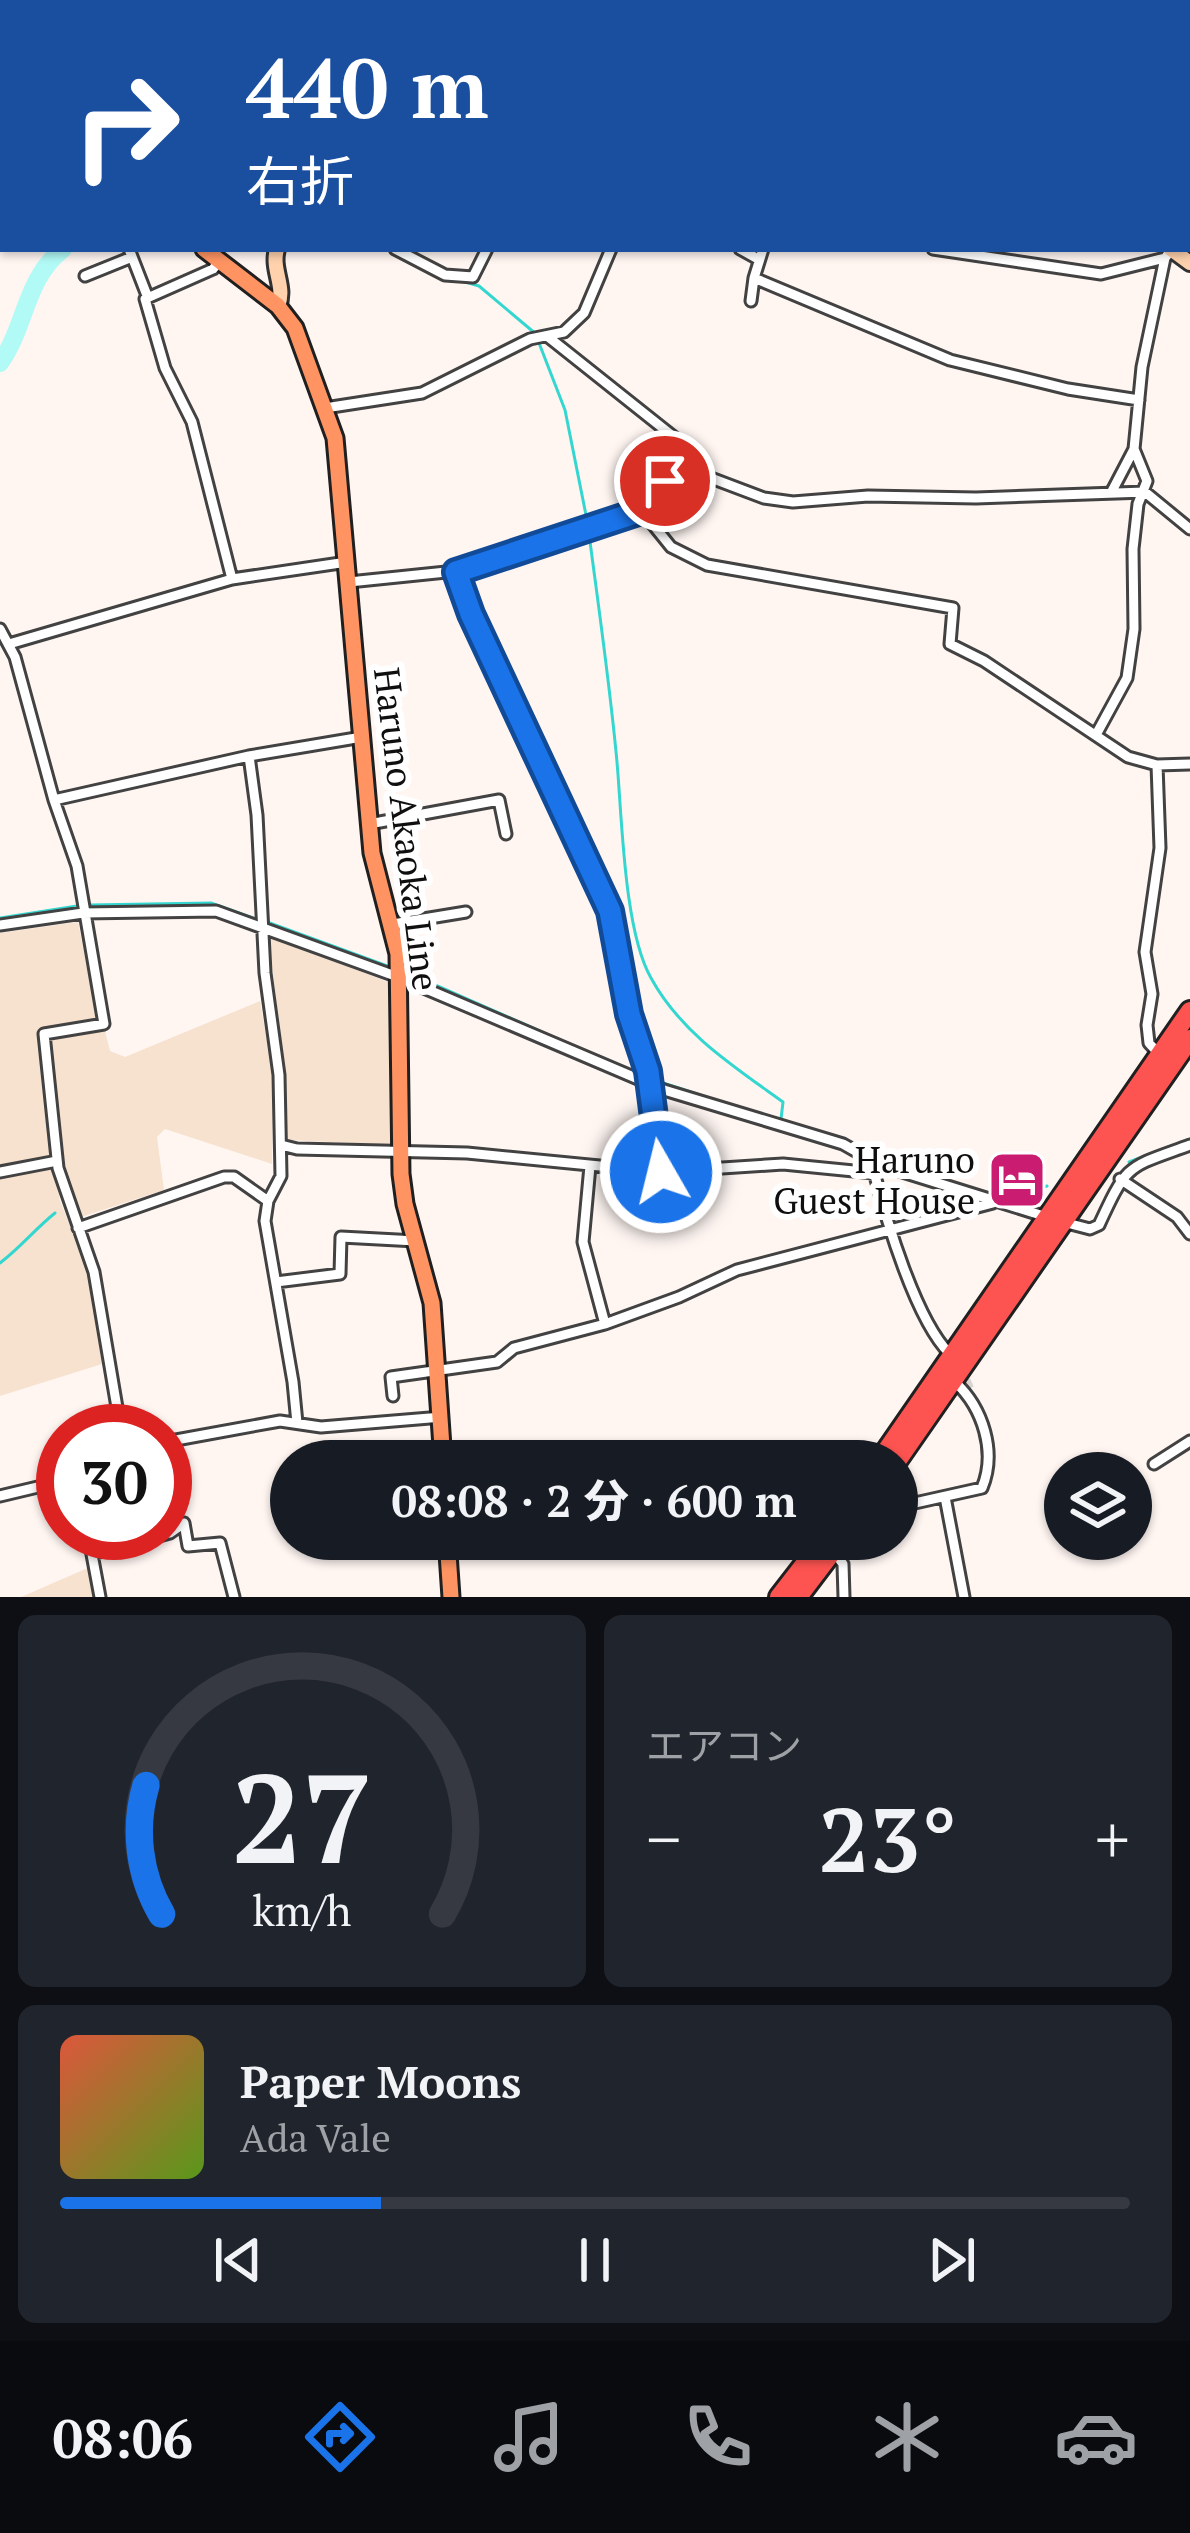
<!DOCTYPE html>
<html lang="ja">
<meta charset="utf-8">
<style>
:root{--surface:#171b24;--page:#20242c;--text:#f1f3f6;--muted:#9ea1a6;--line:#363941;--accent:#1a73e8}
body{margin:0;font-family:"PT Serif","Noto Sans JP",serif;background:var(--page);color:var(--text);height:100vh;display:flex;flex-direction:column;font-size:45px;white-space:nowrap}
*{box-sizing:border-box;margin:0}
p{font-size:39px;color:var(--muted)}
.icon{flex:none;width:66px;height:66px;fill:none;stroke:currentColor;stroke-width:2;stroke-linecap:round;stroke-linejoin:round}
.map{position:relative;height:1597px;overflow:hidden}
.details{display:flex;flex-direction:column;gap:18px;padding:18px;background:#0d0f14;flex:1}
.details>*{flex:none}
.guide{position:absolute;left:0px;top:0px;width:1191px;height:252px;box-shadow:0 3px 9px #0004;background:#1a4fa0;color:#fff;overflow:hidden}
.fabs{position:absolute;left:1044px;top:1452px;display:grid;gap:24px}
.fabs a{display:grid;place-items:center;width:108px;height:108px;border-radius:50%;background:var(--surface);box-shadow:0 3px 9px #0004;font-size:60px}
.speed{position:absolute;left:36px;top:1404px;display:flex;gap:24px;font-size:60px;font-weight:700;text-align:center}
.speed>*{display:grid;place-content:center;width:156px;height:156px;border-radius:50%;background:var(--surface);box-shadow:0 3px 9px #0004;line-height:1}
.speed .limit{border:18px solid #d22;background:#fff;color:#111}
.pin{position:absolute;display:grid;place-items:center;width:102px;height:102px;color:#fff;margin:-51px;border:6px solid #fff;border-radius:50%;box-shadow:0 3px 12px #0007}
.me{position:absolute;width:132px;margin:-66px;rotate:352deg;stroke-linejoin:round;filter:drop-shadow(0 0 9px #0008)}
.turn{display:flex;align-items:center;gap:42px;height:252px;padding:0 48px;font-size:54px}
.turn .icon{width:156px;height:156px;stroke-width:2.5}
.turn b{display:block;font-size:84px;line-height:102px}
.big{font-size:90px;font-weight:800;line-height:1.1}
.details .widget{flex:1;display:flex;flex-direction:column;justify-content:center;gap:18px;min-width:0;padding:0 42px;border-radius:18px;background:var(--page)}
.details .dial{align-items:center;gap:0}
.dial svg{height:312px;overflow:visible;fill:none;stroke:var(--line);stroke-width:7;stroke-linecap:round;text-anchor:middle}
.dial text{fill:var(--text);stroke:none}
.song{display:flex;align-items:center;gap:36px}
.cover{width:144px;height:144px;border-radius:18px;background:linear-gradient(135deg,hsl(10 70% 55%),hsl(90 70% 35%))}
.played{height:12px;border-radius:6px;background:linear-gradient(90deg,var(--accent) 30%,var(--line) 30%)}
.keys{display:flex;justify-content:space-around;direction:ltr}
.heat{display:flex;justify-content:space-between;align-items:center;font-size:66px;direction:ltr}
.details .tiles{flex:1;display:grid;gap:18px;grid-template-columns:1fr 1fr}
.widget:last-child{grid-column:span 2}
.trip{position:absolute;left:270px;top:1440px;width:648px;height:120px;border-radius:60px;background:var(--surface);box-shadow:0 3px 9px #0004;font-weight:800;line-height:120px;text-align:center}
.tabs{display:flex;height:192px;justify-content:space-around;align-items:center;background:#090b0e;color:var(--muted)}
.tabs .icon{width:84px;height:84px}
.tabs .on{color:var(--accent)}
.tabs b{font-size:54px;color:var(--text)}
.map>svg:first-child{display:block}
.farmland{fill:#f7e2cf}
.lines{fill:none;stroke-linecap:round;stroke-linejoin:round}
.stream{stroke:#34d7d0;stroke-width:3}
.river{stroke:#b2faf6;stroke-width:18}
.street-tunnel{stroke:#dbd3d0;stroke-width:9;stroke-dasharray:9 4.5;stroke-linecap:butt}
.street-casing{stroke:#424242;stroke-width:15}
.secondary-casing{stroke:#313131;stroke-width:20}
.primary-casing{stroke:#202020;stroke-width:21}
.highway-casing{stroke:#202020;stroke-width:24}
.street{stroke:#fff;stroke-width:9}
.secondary{stroke:#ffd2ad;stroke-width:14}
.primary{stroke:#ff9462;stroke-width:15}
.highway{stroke:#fe5451;stroke-width:18}
.route-casing{stroke:#114b97;stroke-width:30}
.route{stroke:#1a73e8;stroke-width:21}
.labels{text-anchor:middle;dominant-baseline:central;stroke-width:12;stroke-linejoin:round;paint-order:stroke}
.street-label{font-size:36px;fill:#0f0f0f;stroke:#fff}
.poi-label{font-size:36px;fill:#0f0f0f;stroke:#fff;text-anchor:end}
</style>
<div class="map">
<svg width="1190" height="1597" viewBox="0 0 1190 1597">
<rect width="100%" height="100%" fill="#fff6f2"/>
<path class="farmland" d="M78,922l19,96 -58,10 11,129 -50,8v-232z
M268,935l122,48 7,162 -110,-5 -2,-71z
M260,1001l13,73 -1,90 -107,-35 -8,8 7,53 -83,27 -18,-47 -13,-131 55,-8 5,20 15,6z
M54,1168l6,33 28,70 14,93 -102,32v-218z
M90,1567l4,30h-73z"/>
<g class="lines">
<path class="stream" d="M462,281l17,5 57,48
M539,343l26,67 23,115
M589,534c10,76 21,152 28,228 5,56 7,169 34,216 30,55 82,88 132,124l-2,17
M89,905l122,-2 45,16
M0,918l77,-12
M267,922l123,45
M404,971l233,103
M654,1080l92,30
M870,1152l15,10
M1129,1162l61,-23
M997,1197l9,1 41,-12
M0,1263c21,-16 34,-33 55,-50"/>
<path class="river" d="M840,0l8,3
M814,3l8,-3
M1187,249l3,2
M0,363c26,-36 25,-85 63,-114"/>
<path class="street-tunnel" d="M960,1368l10,21"/>
<g class="street-casing">
<path id="street" d="M416,0l57,2
M639,0v3
M870,0l5,3
M892,0l5,3
M919,0l3,3
M0,174l3,-2
M1188,206l2,2
M129,249l19,49
M395,249l50,26 28,2 14,-28
M740,249l18,10
M763,249l-9,29 196,82 118,29 71,11
M933,249l168,25 64,-16
M219,262l-6,7 -68,30 20,69 27,54 40,157 115,-17
M85,276l47,-19
M751,301l3,-23
M547,336l137,109
M325,408l97,-15 108,-54 34,-7 20,-19 27,-64
M1111,493l23,-44 8,-82 23,-109 7,-9
M642,511l29,36 36,18 246,43 -3,36 34,17 144,96 29,8 33,-1
M349,582l107,-11 164,-52 22,-8 39,-51 30,18 53,20 29,4 75,-6 108,2 169,-6 45,37
M0,629l15,28 39,143
M9,644l223,-65
M1097,733l30,-55 7,-49 -1,-80 5,-45 9,-23 -13,-32
M1157,765l3,83 -15,104 7,42 -5,31 2,18 9,10
M369,824l130,-24 7,34
M393,924l73,-12
M0,925l83,-12 133,-2 182,66 266,113 179,54 37,21 167,52
M281,1145l16,4 170,4 194,19 -13,-101 -19,-57 -19,-102 -139,-297 -15,-44
M0,1172l57,-11
M661,1172l122,-8 91,9
M874,1172c12,47 42,149 76,182
M1120,1179l57,38 13,17
M268,1201l-3,20 28,161 4,41
M1063,1222l27,7 9,-4c29,-63 28,-57 91,-80
M78,1228l146,-51h10l34,24 13,-25 -2,-101 -14,-102 -8,-158 -8,-59 113,-19
M276,1282l64,-8 1,-37 75,4
M605,1324l74,-27 58,-27 256,-67
M393,1396l-2,-19 106,-15 17,-14 91,-24 -22,-82 7,-76
M121,1431l-27,-159 -36,-104 -14,-134 60,-10 -27,-158 -23,-66 195,-44
M165,1442l115,-21 41,6 121,-10
M1154,1464l36,-23
M0,1496l63,-15
M945,1497l19,100
M897,1507l85,-19c15,-36 1,-80 -27,-106
M88,1533l12,64
M833,1551l10,13 1,33
M92,1554l78,-21 14,-10 4,23 32,-3 14,54"/>
</g>
<g class="secondary-casing">
<path id="secondary" d="M771,3l15,-3
M0,150l3,1
M277,249c-6,21 9,37 1,57
M1171,249l19,14"/>
</g>
<g class="primary-casing">
<path id="primary" d="M40,0l2,3
M204,249l74,57 17,22 40,110 37,415 26,101 3,220 4,30 27,99 11,158
M447,1539l4,58"/>
</g>
<g class="highway-casing">
<path id="highway" d="M879,1461l311,-450
M897,1461l293,-422
M779,1597l45,-58
M798,1597l44,-58"/>
</g>
<use href="#street" class="street"/>
<use href="#secondary" class="secondary"/>
<use href="#primary" class="primary"/>
<use href="#highway" class="highway"/>
</g>
<g class="lines">
<g class="route-casing">
<path id="route" d="M661,1172l-13,-101 -19,-57 -19,-103 -139,-297 -15,-42 185,-61 24,-30"/>
</g>
<use href="#route" class="route"/>
</g>
<defs>
<g id="hotel-square" transform="scale(3)"><rect x="-9" y="-9" width="18" height="18" rx="4" fill="#ca1c71" stroke="#fff"/><path d="M-6-4.5h1.5V1H6V5H4.5V3h-9V5H-6ZM-4 0a1.8 1.8 0 1 1 3.6 0ZM.5 0V-2.5h3Q6-2.5 6 0Z" fill="#fff"/></g>
</defs>
<g fill-rule="evenodd">
<use href="#hotel-square" x="1017" y="1180"/>
</g>
<g class="labels">
<g class="street-label">
<text transform="translate(407 829) rotate(83)">Haruno Akaoka Line</text>
</g>
<g class="poi-label">
<text x="975" y="1159">Haruno<tspan x="975" dy="41">Guest House</tspan></text>
</g>
</g>
</svg>
<div class="fabs">
<a><svg class="icon" aria-label="layers" viewBox="0 0 24 24"><path d="M12 4l9 5-9 5-9-5zM3 14l9 5 9-5"/></svg></a>
</div>
<div class="speed"><div class="limit">30</div></div>
<div class="pin" style="left:665px;top:481px;background:#d93025"><svg class="icon" aria-label="arrive" viewBox="0 0 24 24"><path d="M6 21V4h12l-3 4 3 4H6"/></svg></div>
<svg class="me" style="left:661px;top:1172px" viewBox="-20 -20 40 40"><circle r="17" fill="#1a73e8" stroke="#fff" stroke-width="3"/><path d="M0-11L8 9 0 5-8 9z" fill="#fff"/></svg>
<div class="trip">08:08 · 2 分 · 600 m</div>
<div class="guide">
<div class="turn"><svg class="icon" aria-label="right" viewBox="0 0 24 24"><path d="M7 20v-9h11M14 6l5 5-5 5"/></svg><div><b>440 m</b>右折</div></div>
</div>
</div>
<section class="details">
<div class="tiles">
<div class="widget dial"><svg viewBox="0 0 100 80">
<path d="M14 69A42 42 0 1 1 86 69"/>
<path d="M14 69A42 42 0 0 1 10 36" stroke="#1a73e8"/>
<text x="50" y="56" font-size="32" font-weight="700">27</text>
<text x="50" y="72" font-size="11">km/h</text>
</svg></div>
<div class="widget"><p>エアコン</p>
<div class="heat"><a>−</a><b class="big">23°</b><a>+</a></div>
</div>
<div class="widget">
<div class="song"><i class="cover"></i><div><b>Paper Moons</b><p>Ada Vale</p></div></div>
<div class="played"></div>
<div class="keys"><svg class="icon" aria-label="previous" viewBox="0 0 24 24"><path d="M18 5L8 12l10 7zM5 5v14"/></svg><svg class="icon" aria-label="pause" viewBox="0 0 24 24"><path d="M8 5v14M16 5v14"/></svg><svg class="icon" aria-label="next" viewBox="0 0 24 24"><path d="M6 5l10 7-10 7zM19 5v14"/></svg></div>
</div>
</div>
</section>
<nav class="tabs">
<b>08:06</b>
<svg class="icon on" aria-label="directions" viewBox="0 0 24 24"><path d="M12 3l9 9-9 9-9-9zM9 14v-3h6M13 9l2 2-2 2"/></svg>
<svg class="icon" aria-label="music" viewBox="0 0 24 24"><path d="M9 18V5l10-2v13"/><circle cx="6" cy="18" r="3"/><circle cx="16" cy="16" r="3"/></svg>
<svg class="icon" aria-label="phone" viewBox="0 0 24 24"><path d="M5 4h4l2 5-3 2q2 4 5 5l2-3 5 2v4C11 20 4 13 5 4z"/></svg>
<svg class="icon" aria-label="climate" viewBox="0 0 24 24"><path d="M12 3v18M4 7l16 10M4 17L20 7"/></svg>
<svg class="icon" aria-label="car" viewBox="0 0 24 24"><path d="M5 17H2v-5l4-1 3-4h7l3 4 3 1v5h-3M9 17h6M6 11h13"/><circle cx="7" cy="17" r="2"/><circle cx="17" cy="17" r="2"/></svg>
</nav>
